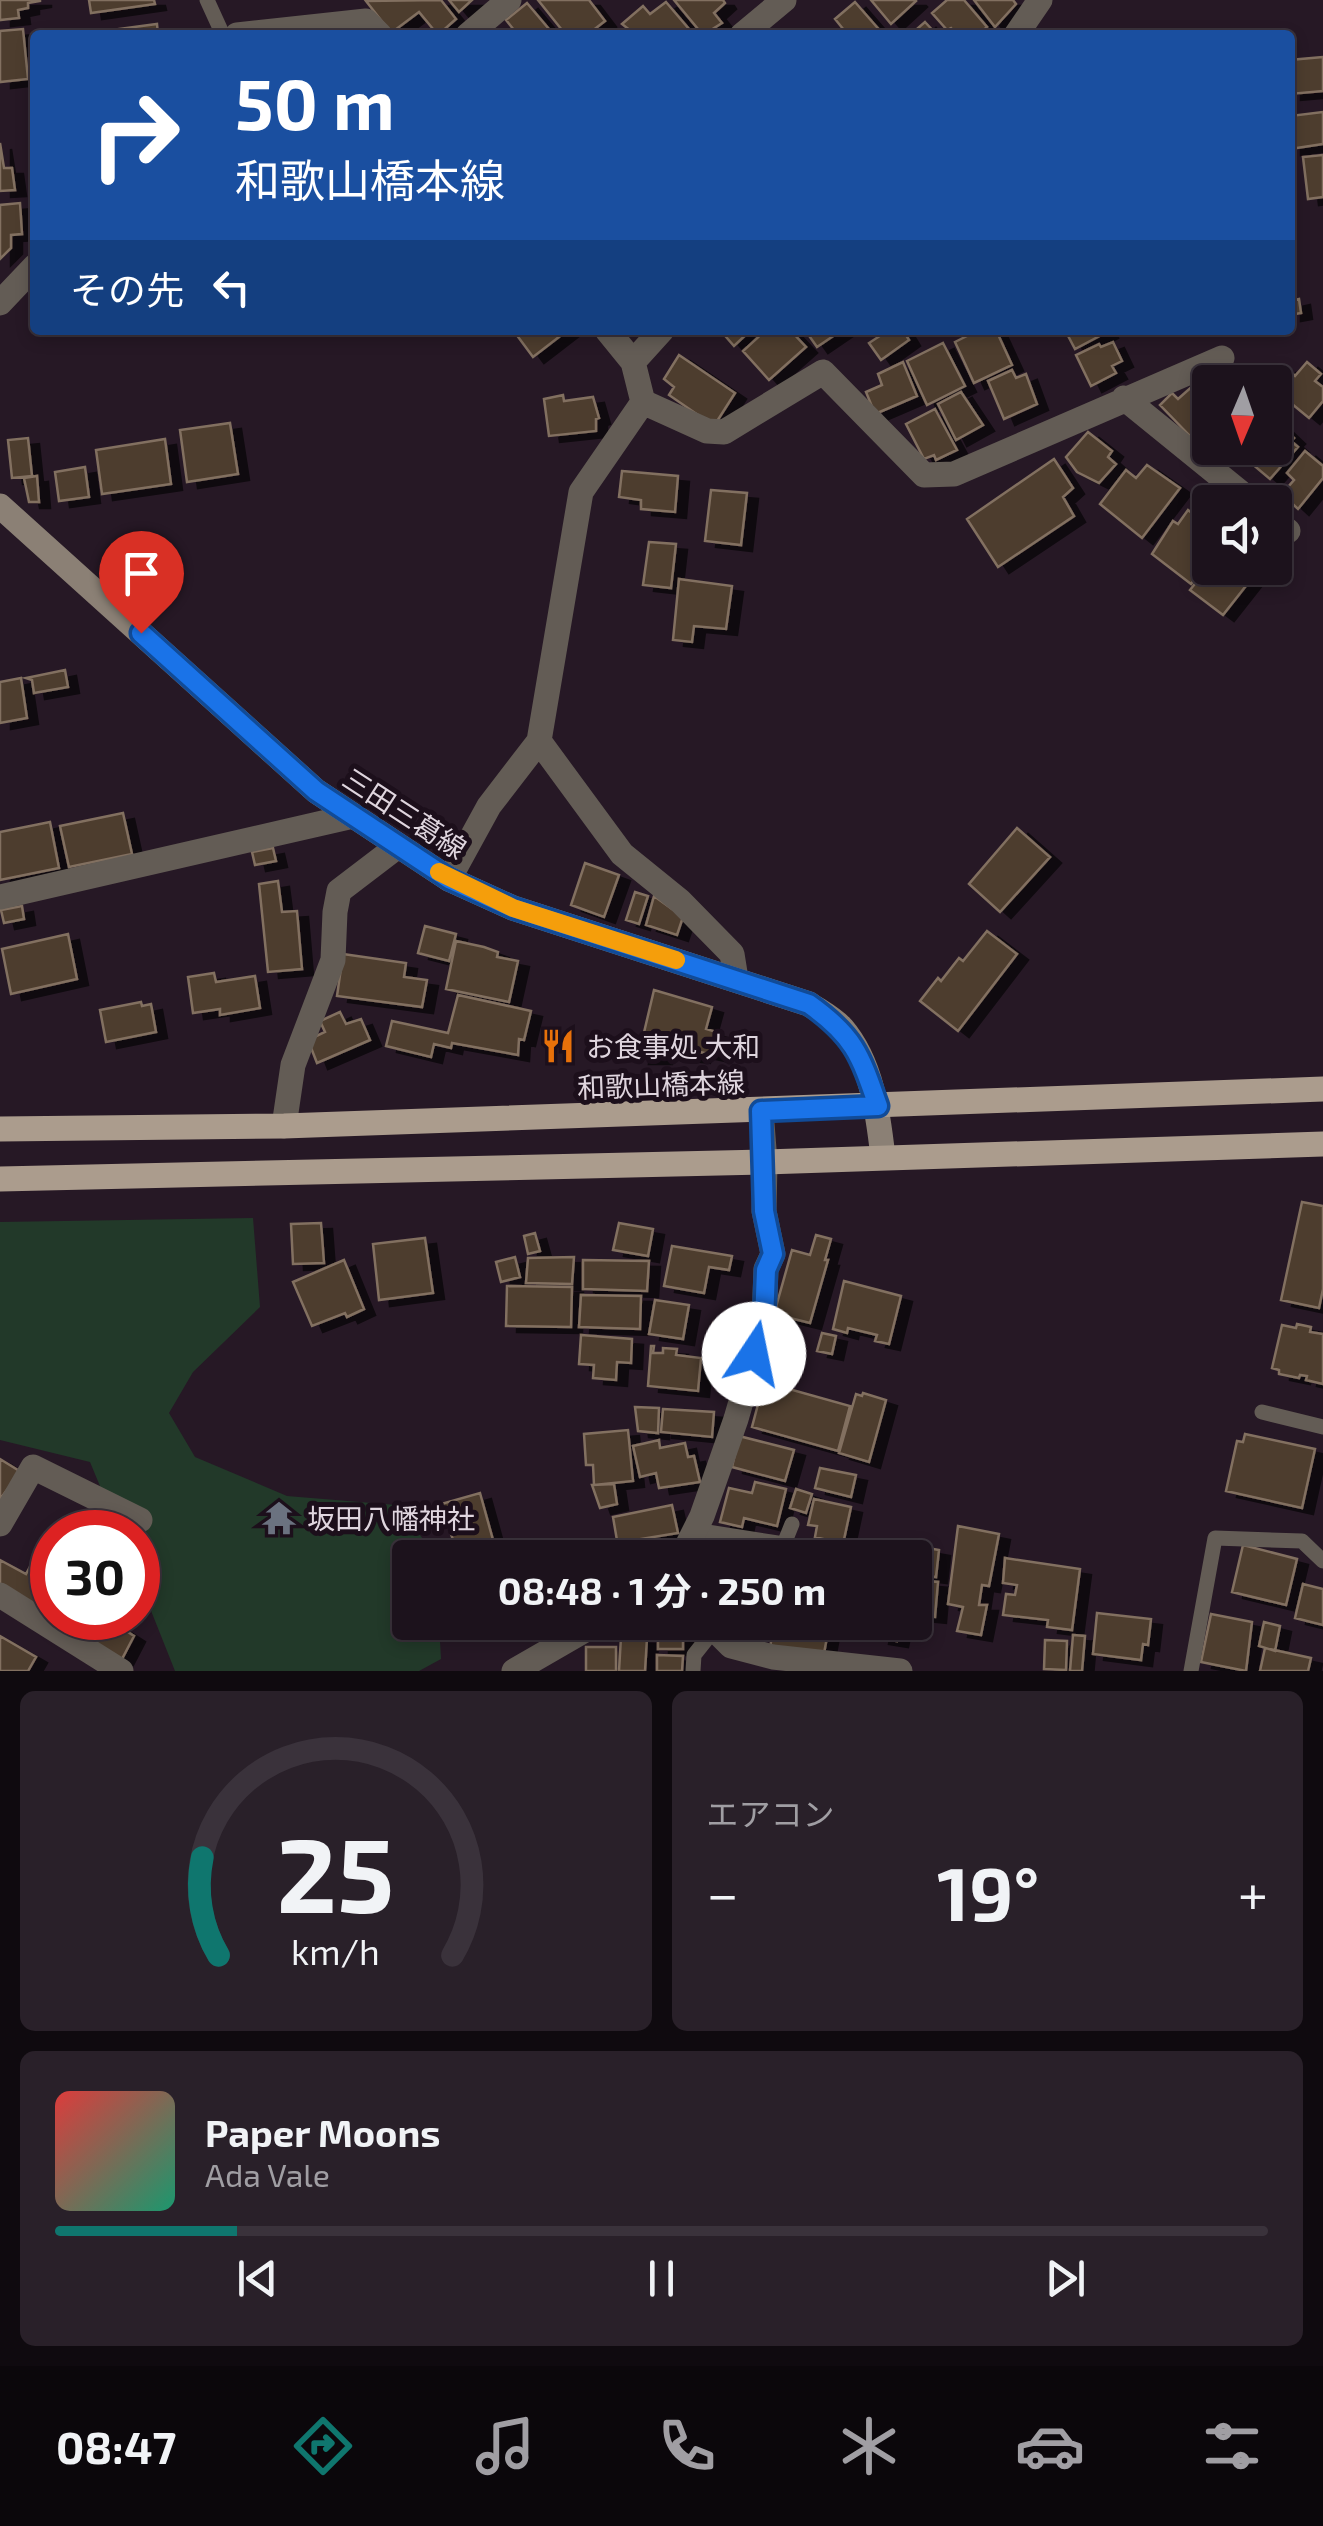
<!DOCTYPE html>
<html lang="ja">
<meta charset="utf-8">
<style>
:root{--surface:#1c121c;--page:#292029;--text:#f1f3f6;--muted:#a09ea3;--line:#3a323b;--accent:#0f766e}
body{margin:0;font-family:"Exo 2","Noto Sans JP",sans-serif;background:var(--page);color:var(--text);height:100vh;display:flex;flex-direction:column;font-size:38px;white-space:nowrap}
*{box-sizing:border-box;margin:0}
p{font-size:32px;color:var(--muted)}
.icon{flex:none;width:55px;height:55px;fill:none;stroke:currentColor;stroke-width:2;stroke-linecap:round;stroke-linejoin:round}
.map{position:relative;height:1671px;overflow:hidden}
.drawer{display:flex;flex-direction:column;gap:20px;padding:20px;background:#0f0a0f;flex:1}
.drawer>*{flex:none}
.guide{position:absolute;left:30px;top:30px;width:1265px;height:305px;border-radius:10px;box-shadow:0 5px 15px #0003,0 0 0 2px var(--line);background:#1a4fa0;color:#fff;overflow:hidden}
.needle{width:65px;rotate:182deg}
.controls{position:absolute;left:1192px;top:365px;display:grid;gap:20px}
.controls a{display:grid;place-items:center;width:100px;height:100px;border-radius:10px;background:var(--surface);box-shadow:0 5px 15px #0003,0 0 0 2px var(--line);font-size:50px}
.speed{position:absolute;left:30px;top:1510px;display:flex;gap:20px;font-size:50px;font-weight:700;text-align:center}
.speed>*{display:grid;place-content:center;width:130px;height:130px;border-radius:50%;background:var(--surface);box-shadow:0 5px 15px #0003,0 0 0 2px var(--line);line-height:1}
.speed .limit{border:15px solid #d22;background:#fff;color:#111}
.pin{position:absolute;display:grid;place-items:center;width:85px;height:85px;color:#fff;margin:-102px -42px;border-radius:50% 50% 50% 0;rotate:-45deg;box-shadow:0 0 10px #0007}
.pin .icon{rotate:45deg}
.me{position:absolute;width:110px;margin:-55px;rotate:11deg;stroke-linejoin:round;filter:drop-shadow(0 0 8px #0008)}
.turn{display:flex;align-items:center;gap:35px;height:210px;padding:0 40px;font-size:45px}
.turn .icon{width:130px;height:130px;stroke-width:2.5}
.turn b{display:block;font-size:70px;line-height:85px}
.then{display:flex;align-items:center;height:95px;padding:0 40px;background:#0003;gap:20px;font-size:38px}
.big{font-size:75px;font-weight:700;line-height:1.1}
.drawer .tile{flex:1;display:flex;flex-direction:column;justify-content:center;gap:15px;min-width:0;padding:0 35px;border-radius:15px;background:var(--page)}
.drawer .dial{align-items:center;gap:0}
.dial svg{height:260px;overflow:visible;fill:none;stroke:var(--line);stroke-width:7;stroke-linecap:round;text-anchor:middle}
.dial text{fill:var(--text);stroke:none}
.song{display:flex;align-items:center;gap:30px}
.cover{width:120px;height:120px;border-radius:15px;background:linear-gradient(135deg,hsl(0 70% 55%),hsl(160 70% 35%))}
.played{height:10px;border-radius:5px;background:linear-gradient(90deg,var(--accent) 15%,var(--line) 15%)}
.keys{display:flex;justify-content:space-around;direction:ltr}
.heat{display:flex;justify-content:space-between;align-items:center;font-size:55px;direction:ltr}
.drawer .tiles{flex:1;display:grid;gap:20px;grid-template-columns:1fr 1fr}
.tile:last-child{grid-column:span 2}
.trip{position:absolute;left:392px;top:1540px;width:540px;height:100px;border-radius:10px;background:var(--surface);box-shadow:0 5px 15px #0003,0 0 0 2px var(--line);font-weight:700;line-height:100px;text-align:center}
.dock{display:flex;height:160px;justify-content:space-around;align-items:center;background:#0b070b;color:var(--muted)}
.dock .icon{width:70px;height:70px}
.dock .current{color:var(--accent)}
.dock b{font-size:45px;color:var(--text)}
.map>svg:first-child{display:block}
.green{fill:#223929}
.building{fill:#4d3c2e;stroke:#827060;stroke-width:2.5;filter:url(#shadow)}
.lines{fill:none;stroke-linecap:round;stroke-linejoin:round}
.lane{stroke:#635c55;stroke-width:15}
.street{stroke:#635c55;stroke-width:25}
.secondary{stroke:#8b8075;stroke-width:25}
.primary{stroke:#ab9c8d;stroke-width:25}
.route-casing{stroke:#114b97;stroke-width:25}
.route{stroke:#1a73e8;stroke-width:18}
.slow{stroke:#f59e0b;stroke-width:18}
.labels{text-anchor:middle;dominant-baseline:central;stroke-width:10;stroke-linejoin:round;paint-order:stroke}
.street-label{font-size:28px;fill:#dfd5de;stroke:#1c0f1b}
.poi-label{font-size:28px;fill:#dfd5de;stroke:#1c0f1b;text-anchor:start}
</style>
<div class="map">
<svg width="1323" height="1671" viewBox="0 0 1323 1671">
<defs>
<filter id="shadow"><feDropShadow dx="11" dy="6" stdDeviation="0" flood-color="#0009"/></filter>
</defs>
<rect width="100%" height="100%" fill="#261825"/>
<path class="green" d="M253,1218l7,89 -67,65 -24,41 26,44 92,39 109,9 39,49 1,3 -26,1v64l29,1 2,36 -22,12h-244l-37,-93v-46h-19l-29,-70 -90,-22v-218z"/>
<path class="building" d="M0,0h40v1l-12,2v5l-10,2 1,8 -19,2z
M89,0h65l1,4 -64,9z
M441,0l15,19 -18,16 -19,-23 -28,21 -25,-32z
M449,0h23l-13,12z
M538,0h51l16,21 -18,14h-21z
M674,0h49l2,3 -11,10 8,10 -19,12z
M871,0h44l1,1 -25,23z
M947,0h17l23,27 -9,8h-21l-6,-7 -4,2 -15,-17z
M974,0h39l3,4 -21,23z
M666,2l23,27 -3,3 2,3h-52l-14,-11 21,-18 7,8z
M855,2l27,31 -3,2h-31l-13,-16z
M527,3l27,32h-36l-12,-15z
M925,22l12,13h-27z
M157,24l1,11h-47v-5z
M23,29l5,50 -28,3v-51z
M1323,57v34l-33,3v-34z
M1323,112v32l-33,5v-33z
M0,143l4,25h8l3,22 -15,1z
M1323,155v42l-15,2 -5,-42z
M20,203l2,31 -11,1v13l-11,11v-54z
M1299,299l2,14 -11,2v-14z
M513,330h55l-35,27z
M720,330h31l-17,16z
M766,330h24l16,17 -37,33 -26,-29z
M805,330h37l-25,17z
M889,330h14l6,10 -28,20 -12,-17z
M979,330h17l16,35 -38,18 -19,-41z
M1065,330h41l1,2 -32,17z
M1113,342l9,19 -10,5 4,7 -25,13 -15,-31 23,-11 2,3z
M943,343l22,43 -38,19 -20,-44z
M679,355l56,38 -21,33 -45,-31 5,-8 -10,-8z
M903,362l14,34 -42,18 -9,-22 16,-7 -4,-11z
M1307,362l14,12 -6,7 8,6v14l-14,17 -29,-24 3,-4 -11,-9 13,-14 10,9z
M1012,370l4,8 10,-4 11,30 -33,15 -16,-38z
M1211,380l-1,39 -19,18 -31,-32 12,-12 6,6 17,-15 6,6z
M961,392l22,33 -27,15 -18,-36z
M563,395l1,6 29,-4 6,21 -3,1v12l-47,5 -5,-37z
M935,409l22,41 -21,10 -2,-5 -10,4 -18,-35z
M1277,422l17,16 -3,3 7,6 -28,32 -25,-21 10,-10h20z
M230,423l8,51 -51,8 -7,-52z
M1088,432l24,19 -4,6 8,7 -17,19 -22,-11 -11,-15z
M28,438l4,38 -20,2 -4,-38z
M165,439l6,45 -69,10 -6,-44z
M1305,451l18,15v12l-25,31 -16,-15 12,-14 -7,-7z
M1054,459l19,29 -10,9 11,19 -76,51 -31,-48z
M1147,465l33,23 -38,50 -42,-34 26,-34 10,8z
M85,467l4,30 -30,4 -4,-29z
M622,471l56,5 -3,36 -34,-3v-9l-22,-3z
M37,476l2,26h-10l-5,-24z
M711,490l36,3 -6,52 -36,-4z
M1188,510l22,17v32l-19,25 -39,-30 21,-33 5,3z
M649,542l27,2 -5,44 -28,-3z
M1210,565v3h50l-37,47 -33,-25z
M679,579l53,7 -6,43 -32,-3 -2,16 -19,-2z
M65,670l3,17 -34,6 -2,-13 -6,-2z
M21,678l6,40 -27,5v-41z
M123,813l9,41 -63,13 -9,-41z
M50,822l9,46 -59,12v-48z
M1017,828l33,29 -50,55 -31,-28z
M273,848l3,13 -21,4 -3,-13z
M585,863l34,12 -15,42 -33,-12z
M278,881l4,31 15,-1 5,58 -34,3 -9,-88z
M635,892l13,4 -9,28 -13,-4z
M654,896l29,21 -6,18 -31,-10z
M22,906l2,13 -20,4 -3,-13z
M425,926l31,8 -7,27 -31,-8z
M987,931l30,23 -59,77 -38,-30 18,-23 3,3 18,-23 4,3z
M68,934l9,45 -66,15 -9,-45z
M456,941l28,6 14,5 -1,5 21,4 -9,41 -63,-13z
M343,954l63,9 -2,14 23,3 -5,27 -85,-11z
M214,973l2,9 39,-6 5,32 -40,7v-6l-27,4 -5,-36z
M654,990l58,17 -6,22 14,4 -6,22 -14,-3 -1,5 -37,-4 -1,5h-23z
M458,995l73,16 -7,29 -5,-1 -1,16 -66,-12 -1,5 -17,-4 -3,13 -45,-11 6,-25 56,12z
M141,1002l1,4 9,-2 5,28 -50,10 -6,-32z
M340,1012l6,12 15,-5 9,21 -53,23 -9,-23 17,-8 -5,-11z
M1302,1202l21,4v83l-4,19 -38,-8z
M321,1223l3,40 -31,1 -2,-40z
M619,1223l34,6 -5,27 -35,-6z
M535,1233l5,18 -12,3 -4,-18z
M816,1235l15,4 -6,21h3l-18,63 -36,-9 18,-64 18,5z
M425,1238l8,55 -54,7 -6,-56z
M672,1246l60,10 -3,14 -20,-3 -5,26 -40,-7z
M515,1257l5,20 -19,5 -5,-20z
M574,1257l-2,27 -46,-1 2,-25z
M344,1260l20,49 -17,8 -2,-4 -33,13 -19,-44z
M583,1260l66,1 -2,30 -64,-2z
M844,1281l57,15 -12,48 -14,-3 2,-6 -29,-7 -1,5 -14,-4z
M507,1286l65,1 -1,40 -65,-1z
M581,1295l60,1 -1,33 -61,-2z
M655,1300l34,5 -6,34 -34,-5z
M713,1323l30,5 -4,21 -30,-5z
M1297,1324l14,3 -1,5 13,2v50l-17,-4 1,-4 -7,-1 -1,3 -20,-4v-4l-7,-2 10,-43 14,3z
M822,1333l14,3 -4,18 -15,-3z
M581,1335l51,4 -1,24 -14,-1 -1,18 -23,-2 1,-13 -15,-1z
M651,1346h3l-1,7h10v-5l14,1 -1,6 25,3 -3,33 -50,-5z
M764,1382l86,24 -12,45 -86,-24z
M863,1393l23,7 -17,62 -30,-9 17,-59 6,2z
M635,1407l24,1 -1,25 -20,-2z
M663,1409l51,3 -2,25 -51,-5z
M628,1430l5,51 -39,4 -1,-20h-7l-2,-31z
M1245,1434l70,15 -13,59 -76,-17 11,-50 6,1z
M739,1436l55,14 -9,31 -53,-14z
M659,1440l1,8 25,-5 3,14 6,-1 6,26 -41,6 -3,-15 -16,4 -7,-31z
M0,1459l21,13 -21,27z
M820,1468l36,7 -5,22 -36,-9z
M755,1482l31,7 -9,37 -33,-8 -2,9 -22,-5 9,-34 23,5z
M614,1484l3,20 -17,4 -8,-23z
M796,1489l16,5 -6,19 -16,-5z
M480,1493l18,65h-39l-18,-54z
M814,1499l37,8 -8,37 -28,-7 2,-11 -9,-1z
M672,1505l6,28 -37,6 4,19h-25l-7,-41z
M958,1526l41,8 -10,52 -7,-1 -3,20h8l-6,30 -24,-4 6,-24 -15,-3z
M1243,1545l54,14 -11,46 -54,-13z
M922,1547l17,3 -3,27 -17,-2z
M39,1550l13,7v42l-10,16 -42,-24v-31l26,14z
M1005,1558l75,11 -8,61 -25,-3 1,-7 -45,-5 3,-21 9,1 2,-10 -14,-2z
M917,1580l21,2 -3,35 -20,-2z
M1303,1584l20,5v36l-28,-7z
M1097,1613l54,6 -3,26 -5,-1 -2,16 -48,-6z
M1211,1614l41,8 -6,49 -45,-9z
M63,1618h43l28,18 -12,23 -62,-35z
M645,1622h38v27h-25v-16l-13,-1z
M862,1622h39l-4,19 -19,-3 1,-5 -18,-3z
M1264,1622l16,4 -5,25 -16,-5z
M773,1627l54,10 -4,22 -53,-10z
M1073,1635l12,1 -3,35h-12z
M0,1636l36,21 -8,14h-28z
M621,1637l26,1 -2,33h-26z
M1045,1640l22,1 -1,29 -22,-1z
M586,1647h30v24h-30z
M1265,1648l46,10 -3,13h-48z
M657,1655l26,1 -1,15h-25z"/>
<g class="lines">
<path class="lane" d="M207,0l16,35
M1262,1412l61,15
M695,1530l89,14 8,-20
M693,1671l1,-16 19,-24
M1191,1671l24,-133 87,3 21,20"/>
<path class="street" d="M237,35l129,-14 14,14
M468,35l41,-35
M742,35l42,-35
M1016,35l24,-35
M0,303l35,-37
M633,362l29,-32
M1124,398l128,104
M643,402l64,29 17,1 99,-60 101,103 30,-1 268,-116
M1275,521l13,10
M539,741l83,113 58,47 52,53 4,25
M449,879l40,-73 50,-65 42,-249 62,-90 -10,-40 -26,-32
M0,897l353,-81
M284,1126l9,-61 40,-105 2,-48 4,-21 59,-45
M0,1524l33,-57 107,53
M681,1558l21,-42 34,-97 28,-97 2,-53 7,-15 -9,-43 1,-49 -4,-51
M0,1595l121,76
M707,1622l24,24 42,11 127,14
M514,1671l85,-49"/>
<path class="secondary" d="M0,506l316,285 133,88 64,29 296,96c10,7 24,14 33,24 30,35 36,85 41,129"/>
<path class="primary" d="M0,1129l284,-3 1039,-37
M0,1179l765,-17 558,-18"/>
</g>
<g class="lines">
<g class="route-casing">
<path id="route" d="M141,633l175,158 133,88 64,29 296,96c45,32 51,50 69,102l-117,5 3,100 9,43 -7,16 -2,52 -10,32"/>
</g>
<use href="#route" class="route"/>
<path class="slow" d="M439,872l74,36 163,52"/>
</g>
<defs>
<g id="restaurant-bare" transform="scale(2.7)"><path d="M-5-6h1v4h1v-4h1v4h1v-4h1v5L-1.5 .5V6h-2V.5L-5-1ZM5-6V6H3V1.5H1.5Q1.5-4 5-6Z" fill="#e8710a" stroke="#1c0f1b" stroke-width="2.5" paint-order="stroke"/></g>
<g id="temple-bare" transform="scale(2.7)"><path d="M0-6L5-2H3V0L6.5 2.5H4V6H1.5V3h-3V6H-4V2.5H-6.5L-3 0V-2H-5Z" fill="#6b7280" stroke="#1c0f1b" stroke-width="2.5" paint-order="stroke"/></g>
</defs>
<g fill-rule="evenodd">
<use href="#restaurant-bare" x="558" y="1046"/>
<use href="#temple-bare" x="279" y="1518"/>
</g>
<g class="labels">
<g class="street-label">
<text transform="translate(405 813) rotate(33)">三田三葛線</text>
<text transform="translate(661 1084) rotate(-2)">和歌山橋本線</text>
</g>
<g class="poi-label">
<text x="586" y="1046">お食事処 大和</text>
<text x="307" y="1518">坂田八幡神社</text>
</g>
</g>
</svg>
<div class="controls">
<a><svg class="needle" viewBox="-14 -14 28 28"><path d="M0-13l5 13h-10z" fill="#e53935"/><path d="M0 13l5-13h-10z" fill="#a09ea3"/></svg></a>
<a><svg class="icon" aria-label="sound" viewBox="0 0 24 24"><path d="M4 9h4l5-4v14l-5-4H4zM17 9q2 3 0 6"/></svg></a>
</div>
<div class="speed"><div class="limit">30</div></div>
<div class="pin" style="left:141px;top:633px;background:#d93025"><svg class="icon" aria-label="arrive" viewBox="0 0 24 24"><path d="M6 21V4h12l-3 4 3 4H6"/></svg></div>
<svg class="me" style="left:754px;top:1354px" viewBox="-20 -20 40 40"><circle r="19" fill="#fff"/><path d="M0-13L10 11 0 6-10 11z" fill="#1a73e8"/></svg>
<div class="trip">08:48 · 1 分 · 250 m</div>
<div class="guide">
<div class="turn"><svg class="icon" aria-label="right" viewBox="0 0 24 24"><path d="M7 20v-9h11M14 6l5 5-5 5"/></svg><div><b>50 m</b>和歌山橋本線</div></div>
<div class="then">その先<svg class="icon" aria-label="left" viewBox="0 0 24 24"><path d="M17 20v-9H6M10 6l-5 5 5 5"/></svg></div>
</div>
</div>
<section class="drawer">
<div class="tiles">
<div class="tile dial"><svg viewBox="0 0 100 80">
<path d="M14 69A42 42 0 1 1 86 69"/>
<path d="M14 69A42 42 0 0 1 9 39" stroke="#0f766e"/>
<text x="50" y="56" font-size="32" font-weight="700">25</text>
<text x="50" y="72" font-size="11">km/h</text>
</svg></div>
<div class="tile"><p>エアコン</p>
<div class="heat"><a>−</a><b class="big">19°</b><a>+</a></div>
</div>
<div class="tile">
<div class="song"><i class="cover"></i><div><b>Paper Moons</b><p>Ada Vale</p></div></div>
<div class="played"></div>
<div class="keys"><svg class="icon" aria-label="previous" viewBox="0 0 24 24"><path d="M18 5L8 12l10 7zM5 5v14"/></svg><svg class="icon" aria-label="pause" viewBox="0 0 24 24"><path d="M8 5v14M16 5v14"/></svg><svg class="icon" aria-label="next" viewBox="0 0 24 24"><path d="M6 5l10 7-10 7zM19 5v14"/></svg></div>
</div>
</div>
</section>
<nav class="dock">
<b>08:47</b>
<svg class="icon current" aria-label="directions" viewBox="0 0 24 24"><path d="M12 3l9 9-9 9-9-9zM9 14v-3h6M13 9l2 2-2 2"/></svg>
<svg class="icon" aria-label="music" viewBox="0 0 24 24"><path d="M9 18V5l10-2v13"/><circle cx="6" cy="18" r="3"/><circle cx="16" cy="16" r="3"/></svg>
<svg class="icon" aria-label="phone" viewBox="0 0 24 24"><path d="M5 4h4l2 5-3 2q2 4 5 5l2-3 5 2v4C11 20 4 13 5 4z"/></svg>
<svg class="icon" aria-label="climate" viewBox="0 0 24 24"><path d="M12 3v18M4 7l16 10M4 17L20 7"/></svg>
<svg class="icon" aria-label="car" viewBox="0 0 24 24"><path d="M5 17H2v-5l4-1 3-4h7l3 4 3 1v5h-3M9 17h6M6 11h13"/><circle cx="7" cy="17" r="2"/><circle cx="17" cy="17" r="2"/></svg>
<svg class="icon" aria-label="filters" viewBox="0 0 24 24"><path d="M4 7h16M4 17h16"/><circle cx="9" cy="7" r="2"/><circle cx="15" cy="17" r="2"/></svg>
</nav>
